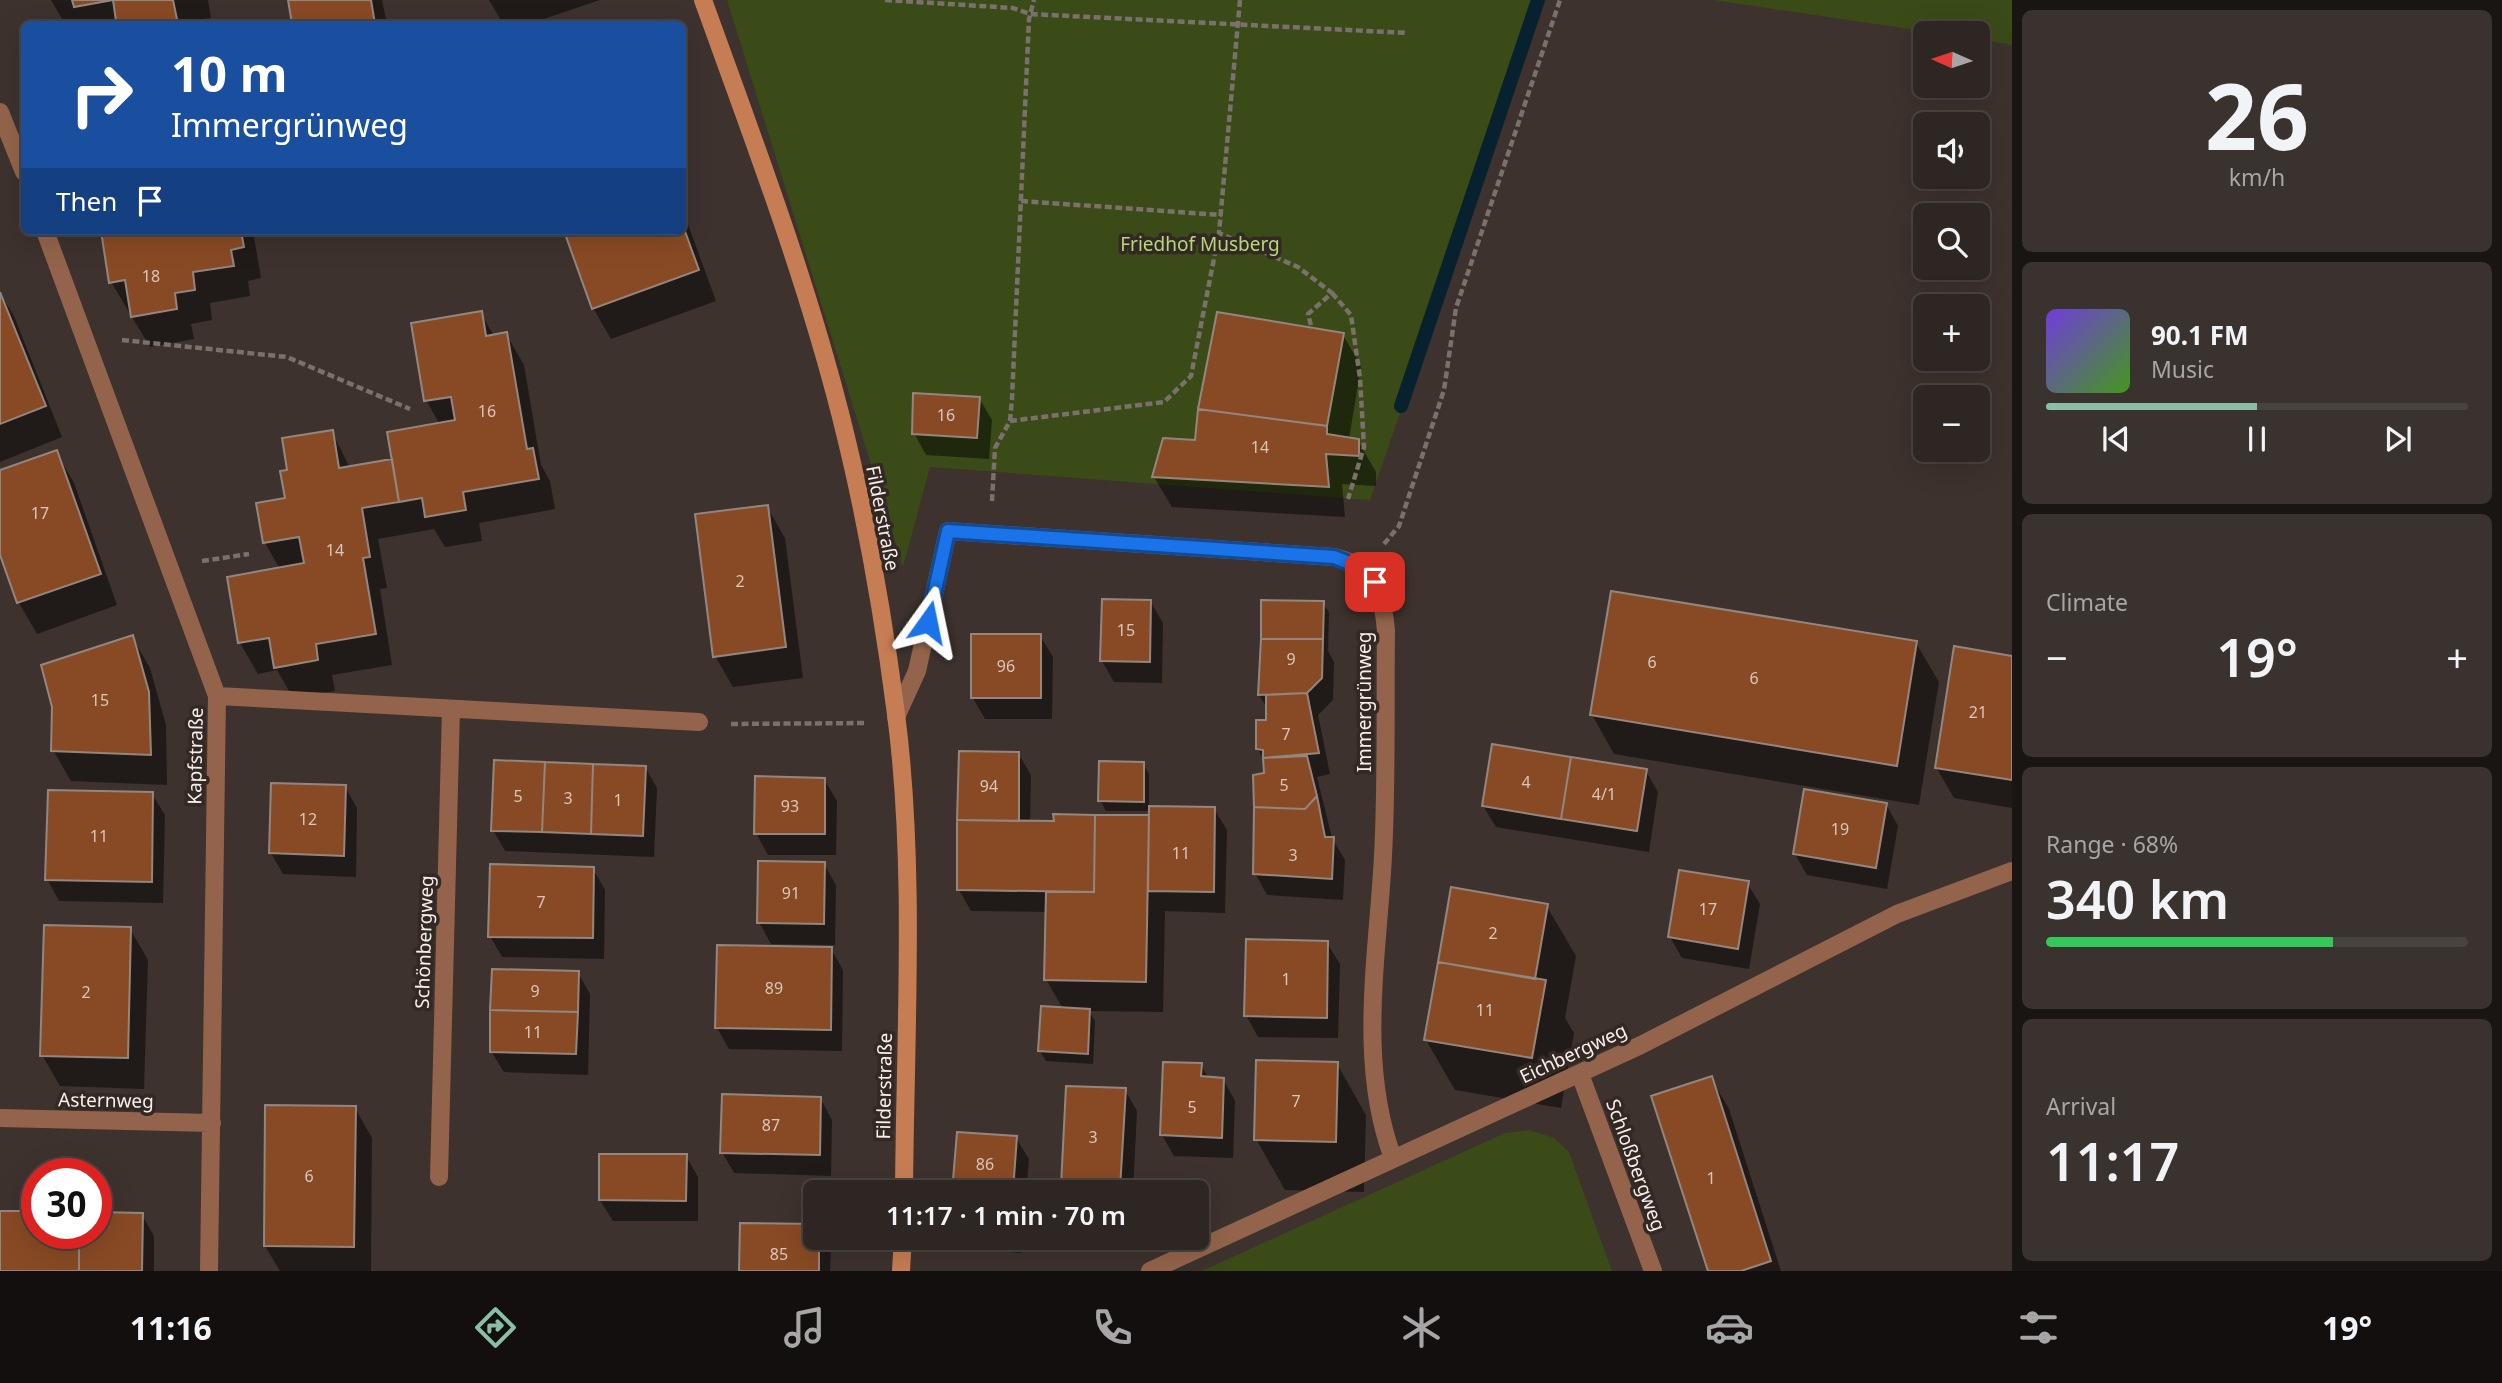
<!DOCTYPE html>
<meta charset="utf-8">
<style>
:root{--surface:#2e2622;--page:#3a322f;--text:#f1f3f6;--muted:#a7a5a5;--line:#494340;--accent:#8abfa5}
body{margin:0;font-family:"Noto Sans",sans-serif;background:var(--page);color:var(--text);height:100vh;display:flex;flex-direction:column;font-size:26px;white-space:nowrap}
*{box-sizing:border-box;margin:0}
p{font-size:23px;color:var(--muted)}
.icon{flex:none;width:38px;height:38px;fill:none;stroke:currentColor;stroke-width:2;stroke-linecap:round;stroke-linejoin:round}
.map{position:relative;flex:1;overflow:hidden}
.details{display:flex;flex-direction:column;gap:10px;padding:10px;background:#191513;width:490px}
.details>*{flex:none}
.banner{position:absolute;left:21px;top:21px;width:665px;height:214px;border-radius:10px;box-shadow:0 7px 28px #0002,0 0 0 2px var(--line);background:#1a4fa0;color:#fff;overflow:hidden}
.needle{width:46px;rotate:273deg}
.fabs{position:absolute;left:1913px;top:21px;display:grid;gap:14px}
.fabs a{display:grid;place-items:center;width:77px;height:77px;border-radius:10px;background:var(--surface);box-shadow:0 7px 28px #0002,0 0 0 2px var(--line);font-size:35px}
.speed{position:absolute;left:21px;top:1158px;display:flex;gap:14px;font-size:35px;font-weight:700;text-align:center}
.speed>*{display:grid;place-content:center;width:91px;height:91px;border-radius:50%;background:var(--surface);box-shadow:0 7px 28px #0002,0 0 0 2px var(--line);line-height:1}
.speed .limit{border:10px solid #d22;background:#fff;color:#111}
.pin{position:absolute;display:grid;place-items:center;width:60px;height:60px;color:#fff;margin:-30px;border-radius:14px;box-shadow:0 4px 10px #0006}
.me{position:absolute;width:77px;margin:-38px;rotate:12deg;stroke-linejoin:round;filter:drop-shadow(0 0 5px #0008)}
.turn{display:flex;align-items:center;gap:24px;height:147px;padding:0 35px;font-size:32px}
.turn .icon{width:91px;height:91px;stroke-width:2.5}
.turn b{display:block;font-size:49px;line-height:60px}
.then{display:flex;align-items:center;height:66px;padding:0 35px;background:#0003;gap:14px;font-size:26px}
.big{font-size:52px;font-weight:600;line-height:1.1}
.details .card{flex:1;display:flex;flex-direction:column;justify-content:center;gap:10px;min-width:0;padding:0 24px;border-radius:10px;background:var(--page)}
.details .dial{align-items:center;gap:0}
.dial b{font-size:91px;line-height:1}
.song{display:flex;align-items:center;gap:21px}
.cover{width:84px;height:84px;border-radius:10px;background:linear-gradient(135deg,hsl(260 70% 55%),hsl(100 70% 35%))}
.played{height:7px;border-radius:4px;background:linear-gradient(90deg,var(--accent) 50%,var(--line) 50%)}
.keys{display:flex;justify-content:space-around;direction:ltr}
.heat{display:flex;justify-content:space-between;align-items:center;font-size:38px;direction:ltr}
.charge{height:10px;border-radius:5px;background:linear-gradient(90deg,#34c759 68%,var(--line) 0)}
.trip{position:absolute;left:803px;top:1180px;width:406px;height:70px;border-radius:10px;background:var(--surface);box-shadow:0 7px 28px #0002,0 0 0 2px var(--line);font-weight:600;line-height:70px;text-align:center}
.menu{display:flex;height:112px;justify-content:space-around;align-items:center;background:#120f0e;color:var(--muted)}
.menu .icon{width:49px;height:49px}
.menu .selected{color:var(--accent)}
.menu b{font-size:32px;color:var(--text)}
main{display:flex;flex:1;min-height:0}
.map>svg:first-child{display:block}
.green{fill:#3a4b17}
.shadow{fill:#0007}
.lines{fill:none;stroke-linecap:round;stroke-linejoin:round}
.stream{stroke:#07222e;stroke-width:14}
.building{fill:#884a24;stroke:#93867f;stroke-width:2}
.path{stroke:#7a706c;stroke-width:4.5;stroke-dasharray:7 3.5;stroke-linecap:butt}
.street{stroke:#93644b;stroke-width:18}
.secondary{stroke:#c77d54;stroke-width:18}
.route-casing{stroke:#114b97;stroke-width:18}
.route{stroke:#1a73e8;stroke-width:12}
.labels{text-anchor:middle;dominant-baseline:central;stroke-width:7;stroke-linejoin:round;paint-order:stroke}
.number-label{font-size:16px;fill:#dac6b9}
.park-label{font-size:19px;fill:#b5d878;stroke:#332823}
.street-label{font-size:19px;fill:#f6efeb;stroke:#332823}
</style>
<main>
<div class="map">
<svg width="2012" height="1271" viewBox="0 0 2012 1271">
<rect width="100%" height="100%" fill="#3d322d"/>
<path class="green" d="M727,0h816l-173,500 -440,-33 -27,100z
M1713,0h299v45l-34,-6v-6h-42z
M1529,1130l25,8 15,14 43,119h-410l303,-138z"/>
<path class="shadow" d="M51,0h157l3,18 -23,3 1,3h-124z
M290,0h92l5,24h-93z
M489,0h111l-71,24h-26z
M682,208l34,93 -105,38 -18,-31 -27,-77h116z
M113,231h140l8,47 -13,3 2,15 -40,7 2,17 -21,4 3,15 -44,8 -39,-65z
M0,293l14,23 48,121 -62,25z
M481,313l13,23 12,-2 18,31 17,100 9,16 5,28 -76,14 3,18 -37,6 -11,-18 -56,10 9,49 -7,1 12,76 -60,10 3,16 -42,7 -16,-28 -19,4 -18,-31 40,-74 -15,-26 22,-43 2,-28 43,-40 18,36 44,-8 46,-35 -14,-25z
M1343,335l18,31 -12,73 9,2 18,31v14l-34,-2 3,33 -173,-10 -18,-30z
M979,398l13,22 -3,39 -63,-4 -12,-22z
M56,452l18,31 43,122 -80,29 -18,-31 -19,-53v-78z
M767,507l18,31 18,140 -70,9 -18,-31z
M1150,601l13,22 -1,60 -48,-1 -12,-21z
M1323,603l6,10 -1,38 6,11 -1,38 -15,15 12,59 -13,3 15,61 13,22 -2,40 -76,-5 -12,-22 11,-98 -1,-13 -8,-14 11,-26v-13l-9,-14z
M1040,636l13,21 -1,62h-67l-12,-21z
M132,637l18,31 16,57 1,60 -96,-4 -18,-31z
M1916,643l23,39 -20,123 -305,-51 -22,-39z
M2012,657v151l-58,-10 -18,-31z
M1018,753l13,22 -1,48 121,-1v-11h-45l-6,-11 43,-36 6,10v34l65,1 13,21 -2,83 -60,-2 -2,101 -74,-1 6,10 -2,43 -47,-3 -6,-10 23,-42 -17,-30 1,-67 -76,-1 -12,-21z
M645,767l12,21 -3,69 -149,-6 -12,-21z
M1646,771l12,21 -9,60 -153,-25 -13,-21z
M824,779l13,22 -1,54h-68l-12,-22z
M345,787l12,21 -1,69 -73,-3 -12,-21z
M152,794l13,21 -2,88 -104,-2 -12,-22z
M1886,804l12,22 -11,63 -80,-14 -12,-21z
M824,864l12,21 -1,60 -64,-1 -12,-22z
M593,869l12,21 -1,69 -102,-2 -12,-21z
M1747,883l13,21 -11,65 -67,-11 -12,-21z
M1546,905l30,51 -11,62 9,15 -13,75 -106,-18 -29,-50z
M130,929l18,31 -4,129 -84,-3 -18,-31z
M1327,943l13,21 -2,74 -80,-1 -12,-22z
M831,949l12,21 -1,81 -113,-2 -12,-21z
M578,973l12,21 -2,81 -84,-3 -13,-21z
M1337,1064l29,51 -2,77 -79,-2 -29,-51z
M1201,1065l8,14h14l12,22 -2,57 -59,-2 -12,-21z
M1711,1078l18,31 52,162h-71z
M1125,1090l12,21 -4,81h-67l-4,-7z
M820,1098l12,22 -1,56 -97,-3 -12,-21z
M355,1108l17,30 -1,133h-91l-15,-25z
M1016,1138l13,21 -3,33h-72z
M686,1156l12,21v44h-85l-13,-21z
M0,1213l37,21h59l46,-19 12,21v35h-154z
M816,1237h9l6,10 -1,24h-89z
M957,1237h66l-2,16 -58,-4z"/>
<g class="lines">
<path class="stream" d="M1401,406l137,-406"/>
</g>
<path class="building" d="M72,0h101l5,24h-82l20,-3 -3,-21 -39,7z
M288,0h83l4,24h-83z
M682,223l17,47 -107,39 -28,-78h118z
M101,231h140l3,16 -13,3 3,16 -41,6 2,18 -20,3 2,16 -46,8 -6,-37 -16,3z
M0,292l46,114 -46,18z
M482,311l4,25 21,-4 20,117 6,-1 6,31 -76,13 3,18 -41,7 -3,-19 -23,4 -12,-70 68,-12 -4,-23 -27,4 -13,-78z
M1217,312l127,21 -17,93 -129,-17z
M913,393l67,4 -3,41 -65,-4z
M1198,409l129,17v8l32,5v17l-33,-2 3,33 -177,-10 11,-39 32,2z
M333,430l6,38 53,-9 7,43 -37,6 8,49 -7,1 13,76 -60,10 2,16 -44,8 -5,-30 -31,5 -11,-66 77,-14 -5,-26 -36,6 -7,-40 29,-5 -5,-27 7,-1 -5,-32z
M57,450l44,124 -84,29 -17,-48v-85z
M768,505l18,142 -73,10 -18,-143z
M1611,591l306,50 -20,125 -307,-51z
M1102,599l49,1 -1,62 -50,-1z
M1261,600l63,1 -1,38h-62z
M971,634h70v64h-70z
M133,635l16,57 2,63 -100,-4 1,-44 -11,-42z
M1261,639h62l-1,39 -15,15 -49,2z
M1954,646l58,10v124l-77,-12z
M1307,693l12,60 -56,5v-8l-7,-1v-29h10v-25z
M1492,744l79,13 -10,62 -79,-13z
M959,751l60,1v69l-62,-1z
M1307,756l10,40 -12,13 -51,-2 -1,-32 11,-2 -1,-15z
M1571,757l76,12 -10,62 -76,-12z
M494,760l51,2 -3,70 -51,-1z
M1099,761l45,1v40l-46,-1z
M545,762l48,2 -2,70 -49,-2z
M593,764l53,2 -3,70 -52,-2z
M755,776l70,2v56h-71z
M271,783l75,2 -2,71 -75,-3z
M1804,789l83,14 -11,65 -83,-14z
M48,790l105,2 -1,90 -107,-2z
M1317,796l8,41h9l-2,42 -79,-5 1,-67 51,2z
M1149,806l66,1 -1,85 -66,-1z
M1053,814l42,1 -1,77 -137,-2v-70l97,1z
M1095,815h54l-3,167 -102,-2 2,-88h48z
M758,861l67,1 -1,62 -67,-1z
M490,864l104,3 -1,71 -105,-1z
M1679,870l70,11 -11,68 -70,-12z
M1451,887l97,17 -13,75 -97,-17z
M44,925l87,2 -3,131 -88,-2z
M1246,939l82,2 -1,77 -83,-2z
M717,945l115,2 -1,83 -116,-2z
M1438,962l108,18 -14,78 -108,-18z
M492,969l87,2 -1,41 -88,-2z
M1041,1006l49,3 -2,45 -50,-3z
M490,1010l88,2 -2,42 -86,-2z
M1256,1060l82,2 -2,80 -82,-2z
M1163,1062l39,1 -1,13 23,2 -2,60 -62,-3z
M1712,1076l59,185 -30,10h-33l-57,-175z
M1066,1086l60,2 -6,101 -59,-3z
M722,1094l99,3 -1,58 -100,-2z
M265,1105l91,1 -2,141 -90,-1z
M957,1132l60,4 -4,56h-61z
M599,1154h88l-1,47 -87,-1z
M0,1211h37v23h42v37h-79z
M96,1212l47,1 -1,58h-63v-37h17z
M740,1223l76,1v13h3v34h-80z"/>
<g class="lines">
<path class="path" d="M885,0l128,8 17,6 378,19
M1240,0l-21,233 79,34 34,26 -24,21 4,15
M1021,201l201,14
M1332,293l19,22 9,63 4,69 -16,52
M122,340l165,17 123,52
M1010,421l154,-19 27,-26 28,-143
M992,501l3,-53 15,-27 2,-22 17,-380 5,-19
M1384,544l15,-18 45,-136 12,-82 104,-308
M202,561l47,-7
M731,724l135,-1"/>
<path class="street" d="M0,112l24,60
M45,231l172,465 -8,575
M217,696l482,26
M896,717l21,-46 31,-140 386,26c40,9 49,37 52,74 -1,75 1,150 -3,225 -5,98 -26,207 10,302
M1580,1074l73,197
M0,1118l212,5
M439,1177l12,-468
M1150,1271l491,-226 256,-131 115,-43"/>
<path class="secondary" d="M703,0c49,136 101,272 137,413 25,98 43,200 56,301 20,153 9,323 8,478
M901,1271l2,-34"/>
</g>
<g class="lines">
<g class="route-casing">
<path id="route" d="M928,622l20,-91 386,26 28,11 13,14"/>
</g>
<use href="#route" class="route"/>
</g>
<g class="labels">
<g class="number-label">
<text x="151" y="276">18</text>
<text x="487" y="411">16</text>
<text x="946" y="415">16</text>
<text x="1260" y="447">14</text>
<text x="40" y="513">17</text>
<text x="335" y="550">14</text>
<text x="740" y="581">2</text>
<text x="1126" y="630">15</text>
<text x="1291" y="659">9</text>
<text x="1652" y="662">6</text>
<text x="1006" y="666">96</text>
<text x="1754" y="678">6</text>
<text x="100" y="700">15</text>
<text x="1978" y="712">21</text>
<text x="1286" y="734">7</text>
<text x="1526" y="782">4</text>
<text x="1284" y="785">5</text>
<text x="989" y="786">94</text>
<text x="1604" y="794">4/1</text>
<text x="518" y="796">5</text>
<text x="568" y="798">3</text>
<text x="618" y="800">1</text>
<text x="790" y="806">93</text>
<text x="308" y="819">12</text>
<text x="1840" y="829">19</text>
<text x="99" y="836">11</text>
<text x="1181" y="853">11</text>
<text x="1293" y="855">3</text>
<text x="791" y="893">91</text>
<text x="541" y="902">7</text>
<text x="1708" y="909">17</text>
<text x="1493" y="933">2</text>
<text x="1286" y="979">1</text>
<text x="774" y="988">89</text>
<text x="535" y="991">9</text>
<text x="86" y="992">2</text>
<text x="1485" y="1010">11</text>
<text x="533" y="1032">11</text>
<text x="1296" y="1101">7</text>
<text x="1192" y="1107">5</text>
<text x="771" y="1125">87</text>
<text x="1093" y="1137">3</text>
<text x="985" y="1164">86</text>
<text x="309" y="1176">6</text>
<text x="1711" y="1178">1</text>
<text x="779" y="1254">85</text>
</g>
<g class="park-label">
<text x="1200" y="244">Friedhof Musberg</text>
</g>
<g class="street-label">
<text transform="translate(883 518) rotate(79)">Filderstraße</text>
<text transform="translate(1364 702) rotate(-90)">Immergrünweg</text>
<text transform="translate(195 756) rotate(-89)">Kapfstraße</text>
<text transform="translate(424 942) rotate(-88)">Schönbergweg</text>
<text transform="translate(1573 1053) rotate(-25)">Eichbergweg</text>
<text transform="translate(884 1086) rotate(-89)">Filderstraße</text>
<text transform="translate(106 1100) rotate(1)">Asternweg</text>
<text transform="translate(1636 1165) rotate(70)">Schloßbergweg</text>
</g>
</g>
</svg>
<div class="fabs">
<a><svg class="needle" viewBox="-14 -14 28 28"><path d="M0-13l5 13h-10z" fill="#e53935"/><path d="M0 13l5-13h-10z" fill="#a7a5a5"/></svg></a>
<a><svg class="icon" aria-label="sound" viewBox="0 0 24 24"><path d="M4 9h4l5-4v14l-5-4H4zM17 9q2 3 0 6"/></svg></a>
<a><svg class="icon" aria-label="search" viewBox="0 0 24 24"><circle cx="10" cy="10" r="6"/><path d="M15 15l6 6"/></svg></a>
<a>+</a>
<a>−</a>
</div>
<div class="speed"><div class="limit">30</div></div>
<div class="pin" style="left:1375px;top:582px;background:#d93025"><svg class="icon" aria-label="arrive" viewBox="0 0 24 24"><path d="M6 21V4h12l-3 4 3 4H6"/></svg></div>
<svg class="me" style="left:928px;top:622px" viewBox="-20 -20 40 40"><path d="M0-17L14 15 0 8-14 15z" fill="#1a73e8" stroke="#fff" stroke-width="4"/></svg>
<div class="trip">11:17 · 1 min · 70 m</div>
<div class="banner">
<div class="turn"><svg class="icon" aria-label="right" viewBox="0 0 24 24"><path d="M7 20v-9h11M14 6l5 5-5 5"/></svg><div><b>10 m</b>Immergrünweg</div></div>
<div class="then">Then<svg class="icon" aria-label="arrive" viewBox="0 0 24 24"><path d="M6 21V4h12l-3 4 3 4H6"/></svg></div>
</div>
</div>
<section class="details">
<div class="card dial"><b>26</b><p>km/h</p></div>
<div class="card">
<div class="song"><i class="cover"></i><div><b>90.1 FM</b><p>Music</p></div></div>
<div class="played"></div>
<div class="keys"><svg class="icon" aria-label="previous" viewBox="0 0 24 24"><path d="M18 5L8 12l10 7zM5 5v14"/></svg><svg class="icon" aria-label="pause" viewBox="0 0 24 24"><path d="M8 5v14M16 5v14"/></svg><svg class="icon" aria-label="next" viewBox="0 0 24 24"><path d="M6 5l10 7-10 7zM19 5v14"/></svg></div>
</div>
<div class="card"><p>Climate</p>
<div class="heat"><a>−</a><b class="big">19°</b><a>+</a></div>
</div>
<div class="card"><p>Range · 68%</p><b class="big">340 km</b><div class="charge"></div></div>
<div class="card"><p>Arrival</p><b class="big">11:17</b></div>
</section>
</main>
<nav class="menu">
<b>11:16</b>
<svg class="icon selected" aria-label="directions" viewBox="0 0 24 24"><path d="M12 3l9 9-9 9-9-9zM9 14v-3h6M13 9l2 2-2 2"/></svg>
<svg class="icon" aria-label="music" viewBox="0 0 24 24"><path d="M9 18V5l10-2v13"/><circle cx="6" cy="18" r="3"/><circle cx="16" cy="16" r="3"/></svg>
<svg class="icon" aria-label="phone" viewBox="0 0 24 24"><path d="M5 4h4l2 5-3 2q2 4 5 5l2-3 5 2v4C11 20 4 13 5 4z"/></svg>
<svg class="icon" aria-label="climate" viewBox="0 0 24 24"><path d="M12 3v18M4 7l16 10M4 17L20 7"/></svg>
<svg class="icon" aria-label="car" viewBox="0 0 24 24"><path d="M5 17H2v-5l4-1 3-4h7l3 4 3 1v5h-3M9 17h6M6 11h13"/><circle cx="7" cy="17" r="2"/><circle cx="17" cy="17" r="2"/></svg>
<svg class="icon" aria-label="filters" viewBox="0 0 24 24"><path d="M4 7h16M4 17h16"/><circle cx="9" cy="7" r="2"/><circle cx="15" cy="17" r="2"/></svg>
<b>19°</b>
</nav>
